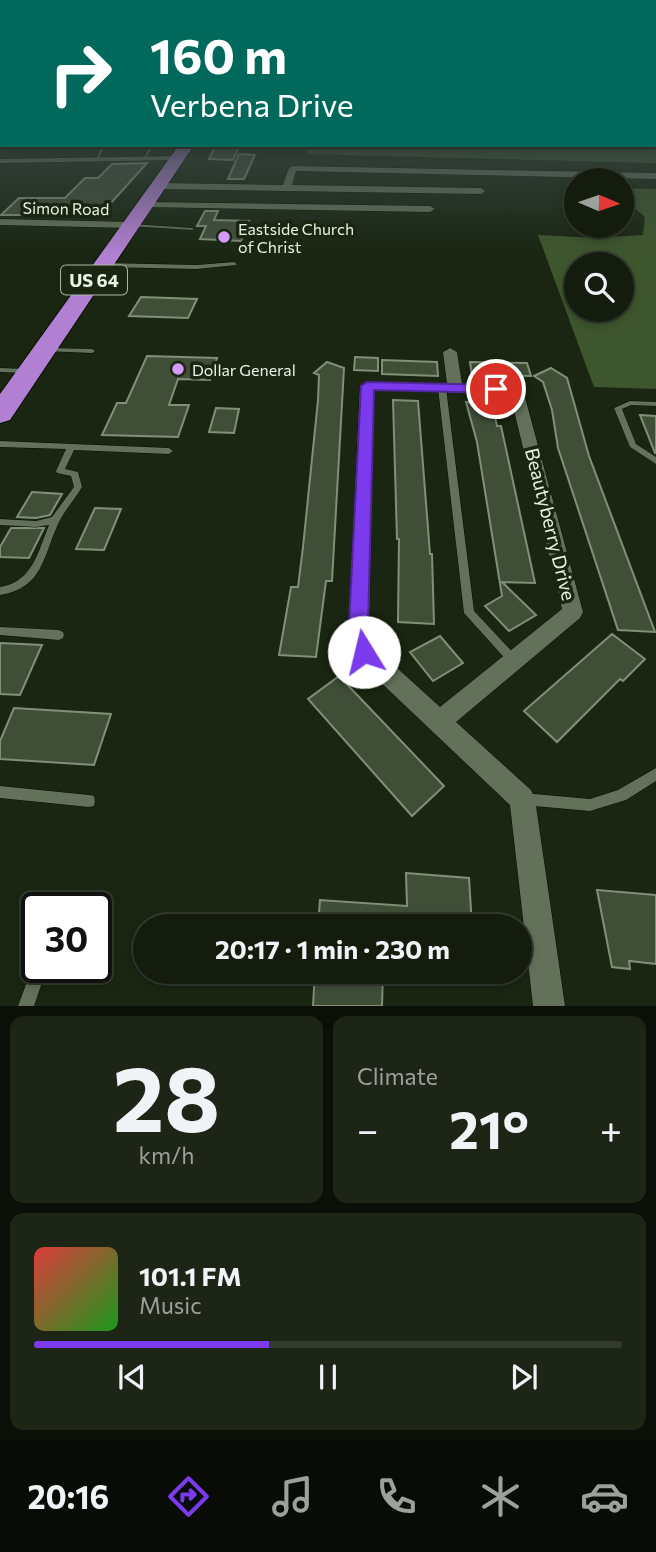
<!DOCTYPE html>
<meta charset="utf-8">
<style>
:root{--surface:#141c0e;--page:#1d2517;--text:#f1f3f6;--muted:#9da19e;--line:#333a2e;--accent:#7c3aed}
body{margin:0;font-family:Commissioner,sans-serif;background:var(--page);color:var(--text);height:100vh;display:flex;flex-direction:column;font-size:26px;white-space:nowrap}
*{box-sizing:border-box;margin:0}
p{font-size:23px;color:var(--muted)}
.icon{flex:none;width:38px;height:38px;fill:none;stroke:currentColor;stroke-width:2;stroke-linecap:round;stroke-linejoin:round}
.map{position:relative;height:1006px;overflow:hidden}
.details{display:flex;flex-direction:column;gap:10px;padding:10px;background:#0b0f08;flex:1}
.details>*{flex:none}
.hud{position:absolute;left:0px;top:0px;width:656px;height:147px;box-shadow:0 4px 10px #0003,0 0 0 2px var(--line);background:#00695c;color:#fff;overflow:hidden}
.needle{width:46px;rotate:92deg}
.controls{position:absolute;left:564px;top:168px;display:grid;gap:14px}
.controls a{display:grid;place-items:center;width:70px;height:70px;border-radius:50%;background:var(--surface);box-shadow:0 4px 10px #0003,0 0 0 2px var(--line);font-size:35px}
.speed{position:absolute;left:21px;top:892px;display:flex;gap:14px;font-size:35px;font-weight:700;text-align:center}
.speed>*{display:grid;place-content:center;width:91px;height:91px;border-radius:50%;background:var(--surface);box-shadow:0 4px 10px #0003,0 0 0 2px var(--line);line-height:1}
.speed .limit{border:4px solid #111;border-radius:10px;background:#fff;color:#111}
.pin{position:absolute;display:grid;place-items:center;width:60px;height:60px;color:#fff;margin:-30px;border:4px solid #fff;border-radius:50%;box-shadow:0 2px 7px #0007}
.me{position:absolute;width:77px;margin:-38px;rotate:351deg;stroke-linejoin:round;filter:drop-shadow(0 0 5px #0008)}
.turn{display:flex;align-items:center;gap:24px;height:147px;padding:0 35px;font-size:32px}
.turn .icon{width:91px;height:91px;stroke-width:2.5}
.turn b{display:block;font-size:49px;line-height:60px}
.big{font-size:52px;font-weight:700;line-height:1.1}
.details .widget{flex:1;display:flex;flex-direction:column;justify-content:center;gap:10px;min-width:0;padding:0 24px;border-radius:14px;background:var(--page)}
.details .dial{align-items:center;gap:0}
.dial b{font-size:91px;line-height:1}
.song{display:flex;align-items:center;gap:21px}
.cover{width:84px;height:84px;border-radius:10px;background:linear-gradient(135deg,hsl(0 70% 55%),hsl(120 70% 35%))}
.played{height:7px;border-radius:4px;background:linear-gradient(90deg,var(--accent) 40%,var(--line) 40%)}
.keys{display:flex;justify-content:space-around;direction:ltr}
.heat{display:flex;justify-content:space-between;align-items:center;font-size:38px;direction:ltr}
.details .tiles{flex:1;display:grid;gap:10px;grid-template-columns:1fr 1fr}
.widget:last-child{grid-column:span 2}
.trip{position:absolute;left:133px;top:914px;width:399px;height:70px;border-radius:35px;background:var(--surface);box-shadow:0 4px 10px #0003,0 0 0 2px var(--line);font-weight:700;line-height:70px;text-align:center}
.tab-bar{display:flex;height:112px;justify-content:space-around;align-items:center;background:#080b06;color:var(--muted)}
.tab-bar .icon{width:49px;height:49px}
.tab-bar .on{color:var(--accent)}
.tab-bar b{font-size:32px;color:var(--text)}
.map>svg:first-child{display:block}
.forest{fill:#3e562d;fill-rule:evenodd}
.building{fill:#404e38;stroke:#809077;stroke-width:2}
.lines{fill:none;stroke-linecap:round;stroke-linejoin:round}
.lane-casing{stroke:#050f01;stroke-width:1}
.street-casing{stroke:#050f01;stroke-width:1}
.highway-casing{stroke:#050f01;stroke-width:2}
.lane{fill:#63715a;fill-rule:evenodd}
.street{fill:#63715a;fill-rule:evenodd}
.highway{fill:#b280d2;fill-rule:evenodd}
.route{fill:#7c3aed;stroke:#51269a;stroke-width:2}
.poi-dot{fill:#d69bfa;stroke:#1a2612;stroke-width:2.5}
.labels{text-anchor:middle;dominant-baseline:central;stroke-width:7;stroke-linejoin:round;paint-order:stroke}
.far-street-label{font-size:16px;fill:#eaf3e6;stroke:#1a2612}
.far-poi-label{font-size:16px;fill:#eaf3e6;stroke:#1a2612;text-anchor:start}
.shield{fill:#1a2612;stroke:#acb6a6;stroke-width:2}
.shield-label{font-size:18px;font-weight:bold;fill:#eaf3e6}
.street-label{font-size:19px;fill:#eaf3e6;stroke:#1a2612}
</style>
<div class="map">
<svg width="656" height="1006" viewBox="0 0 656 1006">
<rect width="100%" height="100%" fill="#1a2612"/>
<path class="forest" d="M655,138l1,25 -350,-9 4,-9h344z
M621,188l35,1v200l-62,-2 -56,-152 58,3 47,-3 2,-18 -24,-20zM576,264h45v46h-45z"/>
<path class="building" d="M216,145h24l-7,15 -24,-1z
M239,154l16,1 -11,24h-16z
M147,163l-45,50 -66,-2 -4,4h-31l18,-17h46l20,-20h13l14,-14z
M205,211h13l-4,9 35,1 -8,20 -41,-2 6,-13h-9z
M141,297l56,2 -9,19 -59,-2z
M147,356l70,2 -7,22 -32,-1 -9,26h20l-11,32 -76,-2 15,-32h9z
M355,357l23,1v13l-24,-1z
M382,360l55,2 1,14 -56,-2z
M327,362l17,6 -12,213h-6l-10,76 -37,-2 12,-68h7l5,-40 15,-147 1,-25 -5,-2z
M470,362l57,1 4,13 -59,-1z
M551,368l16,10 22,78 66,176 -37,-2 -60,-182 -6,-38 -9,-28 -9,-6z
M393,400l25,1 12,153h2l2,70 -36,-2 1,-83h-2z
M466,402l26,1 5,23h4l34,157 -33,-1 34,33 -27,16 -24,-25 17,-10 -25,-154z
M216,408l23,1 -5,24 -25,-1z
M640,415l16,1v37h-1z
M32,492l30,2 -12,21 -14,3 -19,-1z
M95,508l26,1 -17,41 -28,-1z
M11,528h33l-15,30 -29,-1v-10z
M612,634l33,25 -22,22 -3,-2 -63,63 -33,-31z
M440,636l23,27 -30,18 -23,-29z
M0,643l42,2 -22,50 -20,-1z
M339,676l105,110 -32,30 -104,-117z
M14,708l97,6 -17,51 -94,-6v-18z
M406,873l63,5 3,48 -154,-2 2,-24 87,6z
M597,890l59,5v69l-27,-3 1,8 -18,-2z
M315,971h68l-1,35h-69z"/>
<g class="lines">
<g class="lane-casing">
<path id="lane" d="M102,145h4l-8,14h-2z
M150,145h4l-8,13h-2z
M132,224l60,4 2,1 -2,1 -62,-4v-2z
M234,262l3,2 -1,1 -39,4 -93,-2 -3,-2 3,-2 93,2z
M47,348l45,1 3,2 -3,2 -47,-2v-2z
M0,368l26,1 3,2 -3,2 -26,-1z
M439,386h6l1,2 28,223 44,47 1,3 -1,3 -4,2 -4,-2 -46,-51 -26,-225z
M630,401l26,1v4l-25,-1 -9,4 14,35 20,13v7l-26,-17 -16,-39z
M0,441l169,7 4,3 -4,3 -95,-4 -9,19 13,3 4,15c-7,12 -18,24 -24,37 -15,33 -15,64 -58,71v-8c33,-5 38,-36 49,-62l-13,2 -36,-2v-6l36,2 16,-4 22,-30 -3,-11 -14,-3 -1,-2 10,-22 -66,-2z
M0,627l59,3 4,2 1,3 -1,3 -4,2 -59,-5z
M656,768v13l-30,19 -36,11 -67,-6 -5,-1 -1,-5 1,-5 5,-1 67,6 28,-9z
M0,786l89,9 5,1 1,5 -1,5 -5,1 -89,-9z
M37,961v7h10l-13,38h-16l16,-43z"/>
</g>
<g class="street-casing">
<path id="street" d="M181,156l-3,4 -178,3v-4z
M293,166l363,7v6l-360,-8 -4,14 189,3 4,3 -4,3 -323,-5 -4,-3 4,-3 125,2 6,-17z
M143,202l287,4 5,3 -5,3 -284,-5 -3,-1z
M0,219l132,3 5,3 -5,3 -132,-3z
M450,348l7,4 5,32 54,2 7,4 60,222 -3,6 -124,104 75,68 4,9 30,207h-32l-23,-201 -154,-146 -7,-34 11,-239 7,-4 80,2 -4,-32zM374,390l136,4 52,215 -122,98 -66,-60 -5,-22z"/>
</g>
<g class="highway-casing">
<path id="highway" d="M179,145h15l-184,275 -10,3v-29z"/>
</g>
<use href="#lane" class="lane"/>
<use href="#street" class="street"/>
<use href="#highway" class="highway"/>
</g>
<linearGradient id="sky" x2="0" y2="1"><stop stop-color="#0e150a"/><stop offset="0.45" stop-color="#384744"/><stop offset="1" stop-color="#384744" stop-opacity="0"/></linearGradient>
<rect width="656" height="256" fill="url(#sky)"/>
<path class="route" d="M367,382l129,3 6,4 -6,4 -122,-3 -6,235 6,27 -3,6 -7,3 -7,-3 -8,-33 12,-239z"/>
<g class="poi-dot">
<circle cx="224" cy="237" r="7"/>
<circle cx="178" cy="369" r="7"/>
</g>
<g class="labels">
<g class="far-street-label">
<text transform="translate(66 208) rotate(1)">Simon Road</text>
</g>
<g class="far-poi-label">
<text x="238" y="228">Eastside Church<tspan x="238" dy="18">of Christ</tspan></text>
<text x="192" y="369">Dollar General</text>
</g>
<rect class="shield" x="61" y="265.5" width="66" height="29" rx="5"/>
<g class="shield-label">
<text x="94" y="280">US 64</text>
</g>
<g class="street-label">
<text transform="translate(551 524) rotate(76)">Beautyberry Drive</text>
</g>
</g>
</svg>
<div class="controls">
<a><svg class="needle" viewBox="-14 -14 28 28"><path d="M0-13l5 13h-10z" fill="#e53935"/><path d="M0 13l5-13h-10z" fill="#9da19e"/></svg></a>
<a><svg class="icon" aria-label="search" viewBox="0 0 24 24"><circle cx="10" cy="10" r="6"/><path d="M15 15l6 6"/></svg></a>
</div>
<div class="speed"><div class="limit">30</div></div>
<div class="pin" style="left:496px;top:389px;background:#d93025"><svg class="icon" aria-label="arrive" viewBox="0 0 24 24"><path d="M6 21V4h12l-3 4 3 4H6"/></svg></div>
<svg class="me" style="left:364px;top:652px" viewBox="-20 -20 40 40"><circle r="19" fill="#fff"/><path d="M0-13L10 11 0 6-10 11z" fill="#7c3aed"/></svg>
<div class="trip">20:17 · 1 min · 230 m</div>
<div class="hud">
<div class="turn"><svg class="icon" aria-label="right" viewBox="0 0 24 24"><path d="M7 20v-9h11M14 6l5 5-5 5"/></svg><div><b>160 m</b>Verbena Drive</div></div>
</div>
</div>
<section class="details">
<div class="tiles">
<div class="widget dial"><b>28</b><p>km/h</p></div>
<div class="widget"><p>Climate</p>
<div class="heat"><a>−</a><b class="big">21°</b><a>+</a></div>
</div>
<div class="widget">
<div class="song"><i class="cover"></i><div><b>101.1 FM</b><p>Music</p></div></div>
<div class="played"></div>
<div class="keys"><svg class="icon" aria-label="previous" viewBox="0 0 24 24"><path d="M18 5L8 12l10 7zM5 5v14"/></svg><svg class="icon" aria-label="pause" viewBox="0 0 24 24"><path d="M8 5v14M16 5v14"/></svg><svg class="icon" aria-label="next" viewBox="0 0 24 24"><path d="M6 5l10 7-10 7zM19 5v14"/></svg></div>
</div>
</div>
</section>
<nav class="tab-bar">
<b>20:16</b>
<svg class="icon on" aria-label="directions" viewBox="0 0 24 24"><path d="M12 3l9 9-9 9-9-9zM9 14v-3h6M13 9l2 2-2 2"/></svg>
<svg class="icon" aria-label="music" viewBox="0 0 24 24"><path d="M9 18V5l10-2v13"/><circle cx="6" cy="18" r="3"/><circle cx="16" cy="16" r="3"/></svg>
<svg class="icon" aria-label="phone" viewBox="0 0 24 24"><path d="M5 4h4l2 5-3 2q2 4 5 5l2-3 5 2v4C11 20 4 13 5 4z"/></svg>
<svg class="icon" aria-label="climate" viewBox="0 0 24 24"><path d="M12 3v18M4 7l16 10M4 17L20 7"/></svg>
<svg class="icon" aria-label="car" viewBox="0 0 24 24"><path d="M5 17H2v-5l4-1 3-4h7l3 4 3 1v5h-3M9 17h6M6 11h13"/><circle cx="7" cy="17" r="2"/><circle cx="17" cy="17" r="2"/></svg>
</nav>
